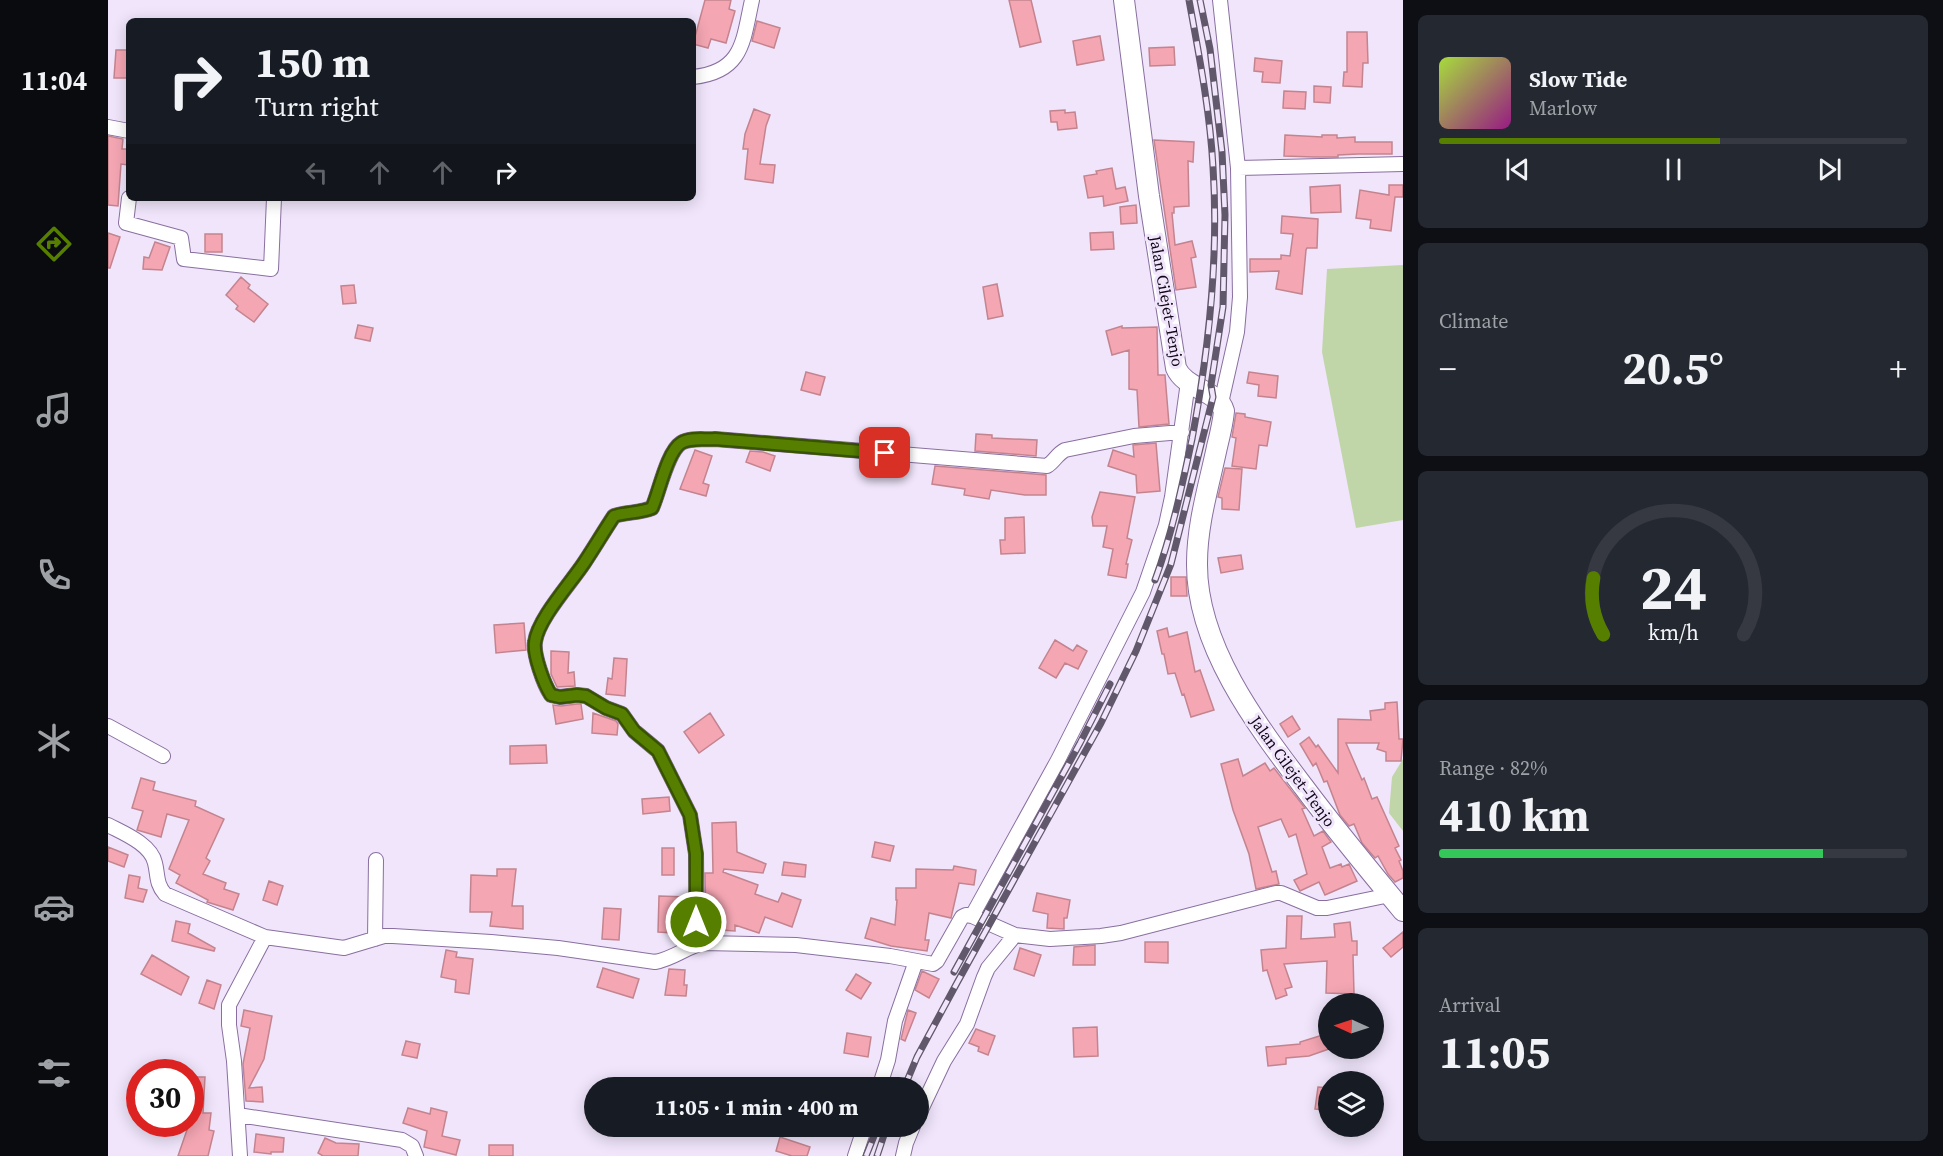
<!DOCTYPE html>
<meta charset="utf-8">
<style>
:root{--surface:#171b24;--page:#242831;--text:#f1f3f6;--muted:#9ea1a6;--line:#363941;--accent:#567f00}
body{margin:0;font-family:"Source Serif 4",serif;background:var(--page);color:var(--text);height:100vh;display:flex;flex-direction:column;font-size:22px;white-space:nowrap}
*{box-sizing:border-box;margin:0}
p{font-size:20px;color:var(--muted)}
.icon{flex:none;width:33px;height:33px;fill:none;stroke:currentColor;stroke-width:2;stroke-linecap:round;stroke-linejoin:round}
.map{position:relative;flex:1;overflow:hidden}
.panel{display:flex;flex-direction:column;gap:15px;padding:15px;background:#0d0f14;width:540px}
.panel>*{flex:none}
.guide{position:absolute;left:18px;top:18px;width:570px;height:183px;border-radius:9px;box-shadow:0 3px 15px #0003;background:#171b24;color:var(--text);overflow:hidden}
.needle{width:39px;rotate:273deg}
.controls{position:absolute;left:1210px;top:993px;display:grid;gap:12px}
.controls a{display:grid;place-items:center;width:66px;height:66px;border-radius:50%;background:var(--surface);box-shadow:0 3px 15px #0003;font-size:30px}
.speed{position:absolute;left:18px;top:1059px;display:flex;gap:12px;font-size:30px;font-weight:700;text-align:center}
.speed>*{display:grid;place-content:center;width:78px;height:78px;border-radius:50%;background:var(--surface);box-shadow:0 3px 15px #0003;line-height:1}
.speed .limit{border:9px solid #d22;background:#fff;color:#111}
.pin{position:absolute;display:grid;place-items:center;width:51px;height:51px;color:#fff;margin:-26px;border-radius:12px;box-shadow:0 3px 9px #0006}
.me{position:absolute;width:66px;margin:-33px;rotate:0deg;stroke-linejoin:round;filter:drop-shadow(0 0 4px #0008)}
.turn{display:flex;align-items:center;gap:21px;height:126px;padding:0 30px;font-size:27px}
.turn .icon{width:78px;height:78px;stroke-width:2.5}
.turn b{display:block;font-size:42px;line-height:51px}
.lanes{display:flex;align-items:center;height:57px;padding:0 30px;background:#0003;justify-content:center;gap:30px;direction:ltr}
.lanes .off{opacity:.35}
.big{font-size:45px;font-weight:700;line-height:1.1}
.panel .widget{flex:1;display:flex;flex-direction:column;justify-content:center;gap:9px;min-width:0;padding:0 21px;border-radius:9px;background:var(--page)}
.panel .dial{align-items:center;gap:0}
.dial svg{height:156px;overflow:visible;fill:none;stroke:var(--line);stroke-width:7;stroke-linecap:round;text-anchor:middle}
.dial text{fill:var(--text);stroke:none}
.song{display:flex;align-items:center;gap:18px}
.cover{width:72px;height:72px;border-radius:9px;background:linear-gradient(135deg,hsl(80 70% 55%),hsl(310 70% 35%))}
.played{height:6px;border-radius:3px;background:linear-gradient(90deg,var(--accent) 60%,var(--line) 60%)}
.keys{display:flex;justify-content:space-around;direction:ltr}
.heat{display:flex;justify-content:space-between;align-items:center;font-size:33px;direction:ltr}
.charge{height:9px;border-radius:4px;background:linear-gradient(90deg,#34c759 82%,var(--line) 0)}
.trip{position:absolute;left:476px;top:1077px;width:345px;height:60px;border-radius:30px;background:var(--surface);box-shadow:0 3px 15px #0003;font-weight:700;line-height:60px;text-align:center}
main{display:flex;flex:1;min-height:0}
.dock{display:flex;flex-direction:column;width:108px;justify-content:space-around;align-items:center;background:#090b0e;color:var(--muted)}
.dock .icon{width:42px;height:42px}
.dock .on{color:var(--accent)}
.dock b{font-size:27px;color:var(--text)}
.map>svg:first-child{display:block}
.green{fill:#c0d6a8}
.building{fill:#f4a6b3;stroke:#c4848f;stroke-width:1.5}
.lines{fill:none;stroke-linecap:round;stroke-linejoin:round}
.street-casing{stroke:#896fa0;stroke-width:16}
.secondary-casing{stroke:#896fa0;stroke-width:22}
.street{stroke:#fff;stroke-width:14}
.secondary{stroke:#fff;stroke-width:20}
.rail-casing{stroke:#62586b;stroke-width:7}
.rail{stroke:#f0e5fb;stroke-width:4.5;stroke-dasharray:14;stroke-linecap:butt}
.route-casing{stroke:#385300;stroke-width:15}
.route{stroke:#567f00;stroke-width:10}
.labels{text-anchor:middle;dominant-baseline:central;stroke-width:6;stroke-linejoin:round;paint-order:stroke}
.street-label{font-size:16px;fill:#110719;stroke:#f0e5fb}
</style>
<main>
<nav class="dock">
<b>11:04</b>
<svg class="icon on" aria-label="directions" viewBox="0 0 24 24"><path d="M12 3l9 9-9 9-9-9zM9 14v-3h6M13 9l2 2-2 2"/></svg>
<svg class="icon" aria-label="music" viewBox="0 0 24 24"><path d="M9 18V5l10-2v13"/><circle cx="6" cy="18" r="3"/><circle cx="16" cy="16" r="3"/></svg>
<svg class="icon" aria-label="phone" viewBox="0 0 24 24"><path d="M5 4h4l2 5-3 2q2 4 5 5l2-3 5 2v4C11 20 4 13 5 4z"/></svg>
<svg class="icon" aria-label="climate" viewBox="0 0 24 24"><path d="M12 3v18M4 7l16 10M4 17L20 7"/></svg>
<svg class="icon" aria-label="car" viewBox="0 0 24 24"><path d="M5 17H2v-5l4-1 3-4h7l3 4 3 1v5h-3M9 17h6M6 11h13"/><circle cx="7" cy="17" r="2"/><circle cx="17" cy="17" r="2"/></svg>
<svg class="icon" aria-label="filters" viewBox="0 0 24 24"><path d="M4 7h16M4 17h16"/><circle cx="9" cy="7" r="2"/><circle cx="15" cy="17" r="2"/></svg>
</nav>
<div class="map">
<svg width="1295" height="1156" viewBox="0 0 1295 1156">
<rect width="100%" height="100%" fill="#f0e5fb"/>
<path class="green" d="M1295,265v255l-47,8 -34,-176 5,-83z
M1295,759v72l-14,-18 3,-36z"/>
<path class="building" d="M597,0h26l-2,9 6,2 -9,32 -15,-4 -3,9 -15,-4z
M901,0h22l10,42 -21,5z
M649,21l23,7 -6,20 -22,-7z
M1239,32h20l1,31h-5l-1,24 -19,-1 1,-14h3z
M992,36l4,24 -27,5 -4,-24z
M1066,47l1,18 -25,1 -1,-18z
M8,50h13v28h-15z
M1147,58l27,3 -2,22 -18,-1 1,-10 -9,-1z
M1206,86l17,1 -1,16 -16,-1z
M1176,91l22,1 -1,17 -22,-1z
M646,109l16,6 -4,11 -6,38 15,1 -2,18 -28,-4 3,-30h-5l2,-15z
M957,110v3l10,-1 2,16 -19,2 -1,-8h-6l-1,-11z
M1177,135l37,2v-2h15v3l18,-1v5h37v12h-34l-20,1v2h-24l-30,-1z
M0,136l15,3 -1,10h7l-1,16 -7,-1 -3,42 -10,-1z
M1046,140l40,2 -1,20 -5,-1 1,45 -15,1v6h-2l3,32 17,-4 4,16 -5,1 5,29 -20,3z
M1004,168l4,21 9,-2 3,14 -24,5 -1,-10 -15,2 -4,-22 13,-2 -1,-3z
M1232,185l1,27 -30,1 -1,-26z
M1281,185h14v12h-8l-4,34 -21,-3 1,-8 -15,-2 4,-28 29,5z
M1028,205l1,18 -16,1 -1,-17z
M1174,216l36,3 -1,29h-10l-1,2 -4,44 -26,-5 3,-18 -29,1v-13h31v-4l9,1 3,-22 -12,-1z
M1005,232l1,17 -23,1 -1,-17z
M0,233l12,4 -10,31h-2z
M97,234h17v18h-17z
M47,242l15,5 -8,23 -19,-1 1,-12 5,1z
M133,277l9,8 -2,3 20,16 -14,18 -18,-13 2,-3 -12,-11z
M889,284l6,32 -15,3 -5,-32z
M246,285l2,18 -13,1 -2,-18z
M250,325l15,3 -3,13 -15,-3z
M1014,326v2l35,-1 1,48h7l4,49 -30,3 -2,-37 -8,-1v-39l-17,5 -6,-24z
M698,372l19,5 -5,18 -19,-5z
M1141,372l29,4 -2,22 -18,-2 1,-11 -12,-2z
M1128,413l9,1v3l26,5 -4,24 -8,-1 -3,24 -24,-3 4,-28 -4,-1z
M868,434l16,1v3l45,2 -1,16 -61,-5z
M1048,443l4,48 -23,2 -1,-18 -28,-9 5,-16 21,7 -1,-12z
M587,450l17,6 -9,27 6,2 -3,11 -26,-7z
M642,451l13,1 12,4 -5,15 -24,-9z
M827,466l111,9v20h-21l-34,-5 -2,9 -25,-4 1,-6 -33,-5z
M1117,468l17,1 -3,41 -17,-1v-11l-4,-1z
M992,492l35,5 -8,41 5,2 -6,24h2l-2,14 -18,-3 5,-26 -10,-2 4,-21h-14l-1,-9z
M916,517l1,36 -24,1 -1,-14h5v-22z
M1133,555l2,14 -22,4 -3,-15z
M1063,577h15l1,19h-16z
M416,623l2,27 -30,3 -2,-28z
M1059,628l2,9 18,-5 8,40 5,-2 14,40 -23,7 -7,-23 -2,1 -7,-22 -7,1 -4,-20h-2l-5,-23z
M947,640l18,11 4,-6 10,6 -9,18 -13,-6 -9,15 -17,-10z
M443,651l18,1 -1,21 6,-1 1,14 -18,1 -6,-13z
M506,658l13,1 -2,37 -19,-2 2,-16 4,1z
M1289,702l2,37h4l-2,22h-15v-9l-9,-3 2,-6h-33l16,37 2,-2 8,21 5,-2 22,49 -4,2 6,12 -2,1 4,10v7l-8,4 -7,-8 -10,-18 -3,2 -13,-15 -8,-19 -5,2 -9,-11 -13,-34 -3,1 -8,-19 -3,3 -13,-22 9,-7 7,10 2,-2 20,28v-54l33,1 -1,-9 15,-2v-6z
M469,704h4l2,15 -27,5 -3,-19 8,1z
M485,713l23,8 2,3 -1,11 -25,-2z
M602,713l14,22 -25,18 -15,-21z
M1184,716l8,13 -12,8 -8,-13z
M438,745l1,18 -37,1v-18z
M1130,759l5,17 22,-13 5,8 4,-3 31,40 -3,1 12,27 9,-5 8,11 -9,5 8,21 11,-4 1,3 7,-3 8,17 -32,14 -6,-13 -19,9 -6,-11 13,-6 -11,-40 -7,3 -8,-18 -23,8 14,45 4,-1 3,13 -23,5 -7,-35 -16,-44 -12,-46z
M33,778l14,4 -2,8 43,11 -1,5 29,13 -18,39 4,3 -7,13 23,9 -2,6 15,5 -6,16 -26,-8 1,-2 -32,-17 4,-8 -11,-6 20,-49 -22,-6 -6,23 -24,-7 6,-19 -11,-3z
M561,797l1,14 -27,3 -1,-15z
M628,822l1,30 29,12 -3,9 -39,-4 -1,3 35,13 -3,9 23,8 4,-9 19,7 -9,27 -27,-10 -6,16 -24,-8v6l-29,-2 -1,-56h8l-1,-50z
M767,842l19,4 -4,15 -18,-4z
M0,847l20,8 -4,12 -16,-6z
M554,848h12v27h-12z
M676,862l22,3 -1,12 -23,-2z
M846,866l22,4 -2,15 -15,-2 -8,35 -22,-5 -4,27h4l-2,11 -36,-5 -26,-8 6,-20 24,7 2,-25h-1v-12h20v-19l37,1z
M389,869h19l-4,37h11v23l-33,-3 2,-14h-22l1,-37 26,1z
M21,875l11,2 -2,11 9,2 -4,12 -18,-4z
M161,881l14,5 -6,19 -14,-5z
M929,893l33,7 -3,18h-3v11l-17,-1 1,-14 -15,-3z
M551,896l28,1v37l-29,-2z
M496,908l17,1 -2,31 -17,-1z
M1179,916h15l-1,23 34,-2 -1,-13 16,-2 2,19h5v14h-4l1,39 -28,-1 1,-32 -43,3 8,23 -7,2 2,6 -11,4 -9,-29 -4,1 -2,-21 25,-2z
M68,921l14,3 -2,9 27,15 -1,3 -42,-10z
M1295,932v15l-12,10 -8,-9z
M1037,942h23v21l-23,-1z
M987,945v20h-22l1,-18z
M912,948l21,7 -7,21 -20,-7z
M338,950l11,2 -1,5 17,2 -4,35 -14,-2 1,-12 -15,-3z
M44,955l37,22 -8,18 -40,-21z
M495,968l36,11 -6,19 -36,-11z
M561,969l16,1 -1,15h3l-1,11 -21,-1z
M814,971l17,8 -10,19 -14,-8z
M748,974l15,9 -10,16 -15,-9z
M99,980l14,5 -7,24 -15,-6z
M136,1010l28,6 -8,43 -15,29 13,-1 1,15 -17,-1 -3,-37 7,-36 -9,-2z
M800,1010l8,3 -11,28 -4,-2z
M989,1027l1,29 -24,1 -1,-29z
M868,1029l19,7 -7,19 -10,-4 1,-4 -10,-4z
M739,1033l24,4 -3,20 -24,-4z
M1221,1033v16l-20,7 -23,2v6l-18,2 -2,-19 34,-3v-2z
M298,1041l14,3 -3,14 -15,-3z
M82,1077h15l-2,36h8l-2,17 5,1 -6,25h-30l11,-32h1z
M1210,1087l11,1v22l-14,-1z
M300,1108l22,6 1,-6 16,4 -5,24 18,4 -4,15 -32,-8 3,-16 -24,-8z
M148,1134l28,4 -1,14h-12v2l-17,-2z
M672,1137l30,10 -3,9h-15l-16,-5z
M217,1138l11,5 23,1 -1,12h-35l-5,-3z
M381,1145h24v11h-24z"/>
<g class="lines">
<g class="street-casing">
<path id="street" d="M1112,0l18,168 2,129 -3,35 -16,71
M585,77c50,-5 50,-36 59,-77
M0,127l21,4
M1130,168l165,-4
M21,198l-3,25 55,15 3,21 87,10 3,-71
M0,726l55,30
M0,825c15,8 43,19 47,38 3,12 1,21 10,31l100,43 79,11 40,-12h9l98,6 67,6 97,14c18,-3 31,-15 48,-19l93,2 94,11 43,8 4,-3 25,-44 4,-2 6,1 43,19 35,4 51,-3 20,-3 155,-40h5l36,15h10l63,-13
M864,916l86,-156 85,-168 23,-67 6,-28 16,-115
M267,939l1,-79
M589,944l-1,-90 -6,-39 -32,-64 -24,-20 -12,-17 -16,-6 -20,-12 -9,-1 -17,2 -9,-2c-7,-10 -18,-41 -16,-53 3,-23 35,-58 49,-79 10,-15 20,-32 30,-47 12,-4 26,-3 38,-8 7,-15 15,-56 29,-65 9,-6 24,-3 34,-4l332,27c7,-4 10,-12 18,-16l69,-14 48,-4
M771,1088l9,-28 7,-39 21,-60
M130,1115l164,25 10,6 4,10
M810,1116l26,-55 23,-37 17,-47 4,-9 27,-33
M132,1156l-6,-95 -5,-36v-20l36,-68
M747,1156l10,-30
M795,1156l3,-13 7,-17"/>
</g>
<g class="secondary-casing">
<path id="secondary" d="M1016,0l25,196 27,172c9,21 42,22 48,43 -1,12 -4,24 -7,36 -8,38 -20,77 -20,116 -1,82 59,161 106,223 32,43 66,84 100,125"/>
</g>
<use href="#street" class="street"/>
<use href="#secondary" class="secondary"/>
<g class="rail-casing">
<path id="rail" d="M1047,580c17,-46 27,-94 37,-141 17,-90 27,-181 21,-272 -3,-56 -14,-112 -24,-167
M846,972l126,-229 30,-59
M796,1088l13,-31 41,-76 143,-258 35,-72 35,-87 42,-167 -2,-12 12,-78 2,-92 -3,-63 -12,-103 -10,-49
M758,1156l12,-30
M769,1156l10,-30"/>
</g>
<use href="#rail" class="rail"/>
</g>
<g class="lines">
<g class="route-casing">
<path id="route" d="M588,922v-68l-6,-39 -32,-64 -24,-20 -12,-17 -16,-6 -20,-12 -9,-1 -17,2 -9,-2c-7,-11 -18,-40 -16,-53 3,-23 35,-58 49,-79 10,-15 20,-32 30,-47 12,-4 26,-3 38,-8 7,-15 15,-56 29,-65 9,-6 24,-3 34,-4l170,14"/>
</g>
<use href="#route" class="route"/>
</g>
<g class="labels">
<g class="street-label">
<text transform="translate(1059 301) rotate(80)">Jalan Cilejet–Tenjo</text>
<text transform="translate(1185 771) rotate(54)">Jalan Cilejet–Tenjo</text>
</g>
</g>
</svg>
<div class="controls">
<a><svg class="needle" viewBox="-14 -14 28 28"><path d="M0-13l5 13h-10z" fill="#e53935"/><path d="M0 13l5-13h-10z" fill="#9ea1a6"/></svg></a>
<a><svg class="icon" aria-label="layers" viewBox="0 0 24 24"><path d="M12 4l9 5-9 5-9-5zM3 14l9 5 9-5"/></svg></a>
</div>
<div class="speed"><div class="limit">30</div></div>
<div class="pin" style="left:777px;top:453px;background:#d93025"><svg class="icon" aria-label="arrive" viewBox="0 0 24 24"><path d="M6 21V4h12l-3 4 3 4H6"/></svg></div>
<svg class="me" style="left:588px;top:922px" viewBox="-20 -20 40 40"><circle r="17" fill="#567f00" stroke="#fff" stroke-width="3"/><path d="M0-11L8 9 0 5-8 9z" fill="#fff"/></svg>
<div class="trip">11:05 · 1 min · 400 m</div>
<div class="guide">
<div class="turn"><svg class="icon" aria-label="right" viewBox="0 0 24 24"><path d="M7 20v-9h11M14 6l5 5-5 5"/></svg><div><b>150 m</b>Turn right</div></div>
<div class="lanes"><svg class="icon off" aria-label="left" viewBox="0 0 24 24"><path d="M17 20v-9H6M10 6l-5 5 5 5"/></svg><svg class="icon off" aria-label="ahead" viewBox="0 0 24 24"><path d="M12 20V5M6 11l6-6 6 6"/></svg><svg class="icon off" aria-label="ahead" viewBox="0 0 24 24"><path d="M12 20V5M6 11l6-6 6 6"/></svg><svg class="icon" aria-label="right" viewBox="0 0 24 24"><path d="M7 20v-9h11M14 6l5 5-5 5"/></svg></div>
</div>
</div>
<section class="panel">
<div class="widget">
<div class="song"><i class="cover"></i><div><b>Slow Tide</b><p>Marlow</p></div></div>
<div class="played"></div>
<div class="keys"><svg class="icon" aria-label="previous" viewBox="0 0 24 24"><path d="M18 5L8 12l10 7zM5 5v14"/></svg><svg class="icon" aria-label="pause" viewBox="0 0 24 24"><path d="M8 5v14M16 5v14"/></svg><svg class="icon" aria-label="next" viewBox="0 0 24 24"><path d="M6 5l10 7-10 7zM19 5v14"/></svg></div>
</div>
<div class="widget"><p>Climate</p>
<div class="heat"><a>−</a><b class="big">20.5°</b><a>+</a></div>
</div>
<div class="widget dial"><svg viewBox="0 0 100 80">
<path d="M14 69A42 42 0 1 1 86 69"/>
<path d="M14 69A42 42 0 0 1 9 40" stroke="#567f00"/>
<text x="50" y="56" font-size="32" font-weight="700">24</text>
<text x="50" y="72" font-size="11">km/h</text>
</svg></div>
<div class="widget"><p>Range · 82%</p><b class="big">410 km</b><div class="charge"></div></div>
<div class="widget"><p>Arrival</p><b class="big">11:05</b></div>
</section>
</main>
